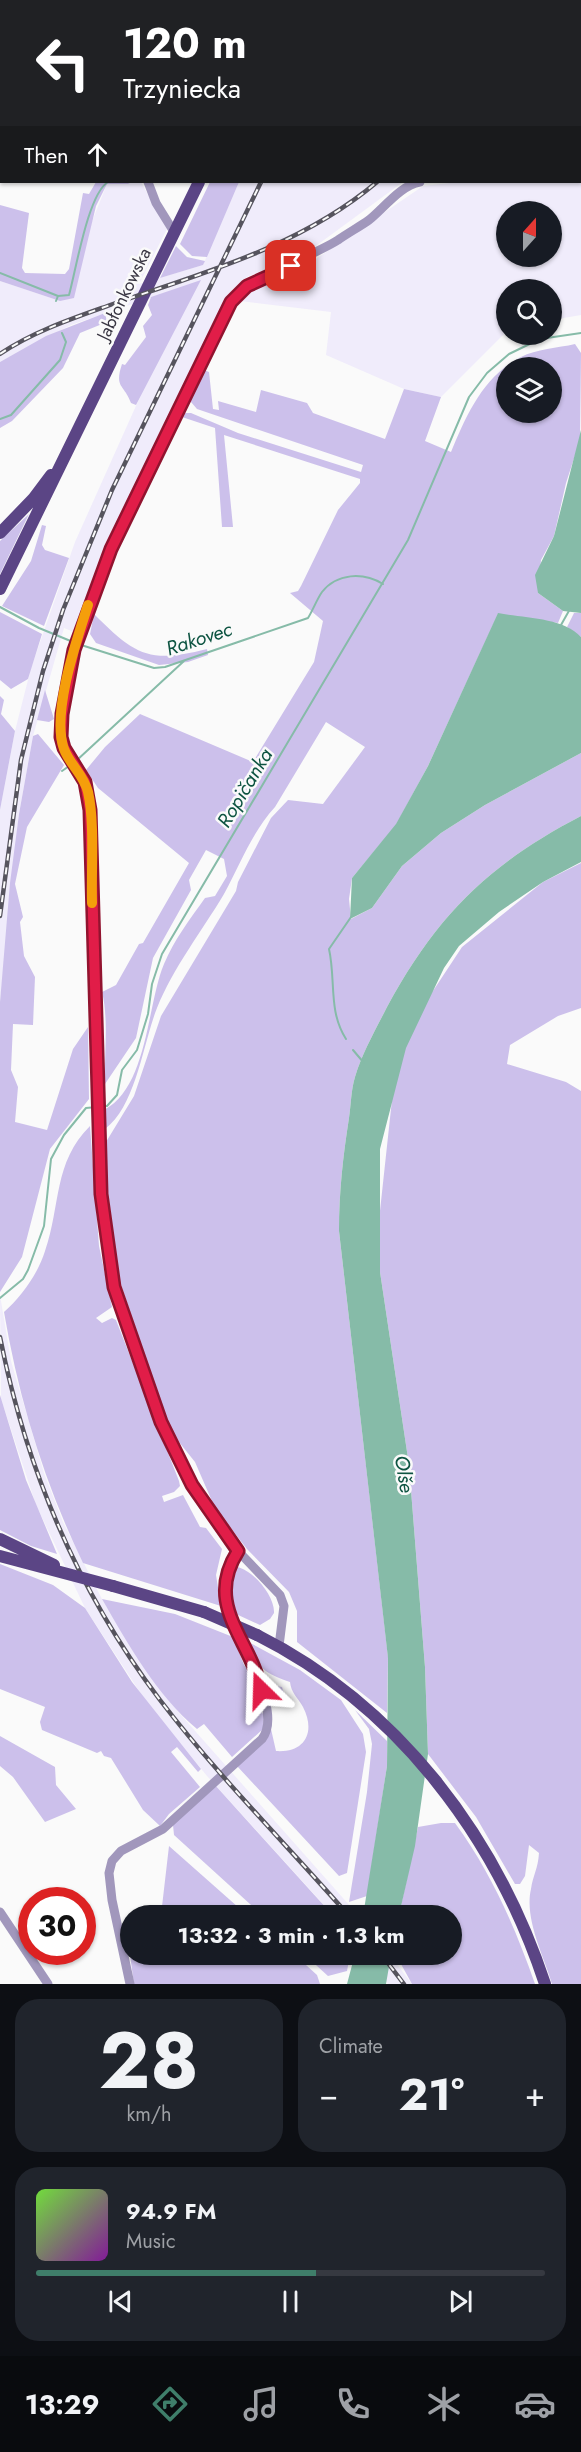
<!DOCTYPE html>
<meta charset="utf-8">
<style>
:root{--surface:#171b24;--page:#20242c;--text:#f1f3f6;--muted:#9ea1a6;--line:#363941;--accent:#3f7e6a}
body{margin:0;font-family:Jost,sans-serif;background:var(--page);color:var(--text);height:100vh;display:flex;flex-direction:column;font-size:22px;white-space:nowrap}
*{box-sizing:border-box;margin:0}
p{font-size:20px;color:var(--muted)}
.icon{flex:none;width:33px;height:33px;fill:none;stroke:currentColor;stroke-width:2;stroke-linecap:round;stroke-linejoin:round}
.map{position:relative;height:1984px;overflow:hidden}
.side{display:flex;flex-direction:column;gap:15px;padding:15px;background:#0d0f14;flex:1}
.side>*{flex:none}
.hud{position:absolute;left:0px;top:0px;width:582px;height:183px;box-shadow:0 2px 4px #0004;background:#202124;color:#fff;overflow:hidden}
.needle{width:39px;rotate:21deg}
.fabs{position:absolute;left:496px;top:201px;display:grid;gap:12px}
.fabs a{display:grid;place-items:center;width:66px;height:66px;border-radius:50%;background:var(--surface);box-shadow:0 2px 4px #0004;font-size:30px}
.speed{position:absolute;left:18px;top:1887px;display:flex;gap:12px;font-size:30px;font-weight:700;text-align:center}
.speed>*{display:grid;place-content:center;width:78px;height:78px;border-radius:50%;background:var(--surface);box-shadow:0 2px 4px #0004;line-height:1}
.speed .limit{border:9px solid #d22;background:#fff;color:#111}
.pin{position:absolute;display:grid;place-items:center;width:51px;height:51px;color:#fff;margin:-26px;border-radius:12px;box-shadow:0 3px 9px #0006}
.me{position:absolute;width:66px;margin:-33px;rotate:338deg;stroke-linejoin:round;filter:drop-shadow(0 0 4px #0008)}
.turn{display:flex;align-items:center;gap:21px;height:126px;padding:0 24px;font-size:27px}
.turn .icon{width:78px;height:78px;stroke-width:2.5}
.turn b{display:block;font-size:42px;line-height:51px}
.then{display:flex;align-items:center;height:57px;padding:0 24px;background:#0003;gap:12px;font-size:22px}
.big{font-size:45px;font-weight:700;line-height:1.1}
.side .tile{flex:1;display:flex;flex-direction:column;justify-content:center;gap:9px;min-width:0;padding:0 21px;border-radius:24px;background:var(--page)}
.side .dial{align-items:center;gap:0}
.dial b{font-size:78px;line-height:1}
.song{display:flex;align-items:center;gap:18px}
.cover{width:72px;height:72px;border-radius:9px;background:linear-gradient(135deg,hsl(100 70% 55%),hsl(290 70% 35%))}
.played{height:6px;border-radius:3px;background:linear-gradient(90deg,var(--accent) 55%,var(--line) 55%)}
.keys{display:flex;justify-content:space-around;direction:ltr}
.heat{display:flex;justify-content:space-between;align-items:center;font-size:33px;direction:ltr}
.side .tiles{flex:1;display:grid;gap:15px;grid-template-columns:1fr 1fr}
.tile:last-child{grid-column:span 2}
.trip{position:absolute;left:120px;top:1905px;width:342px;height:60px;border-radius:30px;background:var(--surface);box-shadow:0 2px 4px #0004;font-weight:700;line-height:60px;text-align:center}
.tab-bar{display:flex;height:96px;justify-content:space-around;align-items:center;background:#090b0e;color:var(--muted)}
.tab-bar .icon{width:42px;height:42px}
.tab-bar .selected{color:var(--accent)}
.tab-bar b{font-size:27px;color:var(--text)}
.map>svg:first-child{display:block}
.built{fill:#f0ecfb;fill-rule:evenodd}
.green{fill:#ccc0eb;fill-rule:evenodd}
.water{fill:#86bba8}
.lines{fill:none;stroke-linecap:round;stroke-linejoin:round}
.stream{stroke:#86bba8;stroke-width:2}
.minor{stroke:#a197bc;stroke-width:9}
.major{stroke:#5b4585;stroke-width:12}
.rail-casing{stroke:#56545e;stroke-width:4.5}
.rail{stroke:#fafafa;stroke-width:2;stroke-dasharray:7;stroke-linecap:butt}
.major-bridge{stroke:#5b4585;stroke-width:12}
.route-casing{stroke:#92132f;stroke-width:15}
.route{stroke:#e11d48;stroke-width:10}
.slow{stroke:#f59e0b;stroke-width:10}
.labels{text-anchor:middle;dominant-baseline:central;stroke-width:5;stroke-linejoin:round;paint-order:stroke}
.street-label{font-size:18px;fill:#393642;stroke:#fafafa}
.water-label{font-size:20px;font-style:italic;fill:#0e5442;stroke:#fafafa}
</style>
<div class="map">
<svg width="581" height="1984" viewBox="0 0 581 1984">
<rect width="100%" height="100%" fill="#fafafa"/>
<path class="built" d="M327,0h179l-179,1z
M512,0h69v156l-1,-154z
M581,168v147l-29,5v-30h-45v41l-66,66 -37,-8 -78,-34 5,-43 -91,-11 16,-14 57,-26 110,-75 36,-4h121zM507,212h45v44h-45z
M132,182h9l26,47 -28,55 64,-19 36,-83h164l-94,69 -62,26 -15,13 -133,270 -25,72 -10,-4 -31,108 -14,78 -19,188v-192l15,-79 16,-63 44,-126 73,-163 52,-98 -129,44 -71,37v-81l60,20 47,-117h21z
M0,1295l11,66 33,112 19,49 39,77 45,72 34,44 177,200h-25l-126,-139 -62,-76 -60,-92 -49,-103 -35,-106z
M365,1955h25l22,29h-24z"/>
<path class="green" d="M96,182h36l-4,2h-21l-11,22 -22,92 -14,3 -60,-20v-76l29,8 -7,55 3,5 40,1 4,-5 14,-76 6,1z
M210,182h29l-32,75 -15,-1 -12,-12z
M176,246l11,11 18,4 -2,4 -43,13z
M201,280l-65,125 -5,-2c-7,-19 -17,-15 -9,-39l3,1 21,-28 -3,-11 9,-11 -4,-10 3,-8z
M105,313l2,9 -27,11 -17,35 -51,53 -12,7v-66l46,-26z
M575,344l6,9 -1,87 -14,43 -12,53 -13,24 -3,33 25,18 -5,12 -60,-9 -70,152 -32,59 -44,53 -3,21 2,20 21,-11 30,-42 39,-33 44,-28 96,-52v63c-92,48 -144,99 -194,191 -11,22 -25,46 -32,70 -4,13 -4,28 -6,41 -6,38 -10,74 -10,113l49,426 -1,56 -90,-71v-31l-8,-19 -42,-43 -32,-41 -20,-46 -16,-20 -12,-21 -48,-142 -12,-95 -1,-42 28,-46 27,-80 75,-125 2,-9 33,-64 17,-18 35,4 42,-57 -39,-25 -51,85c-23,25 -35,58 -51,87 -22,37 -51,74 -67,114 -14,35 -21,98 -52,121l-1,-19c44,-23 43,-106 60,-146 10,-24 26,-45 41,-66l10,-2 12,-20 -3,-17 -18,-9 -17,30 2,10 -38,68 -17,80 -31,46c-1,-30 4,-63 -3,-92l14,-7 23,-41 4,-1 46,-80 -91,-75 -12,-18 19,-23 35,-33 113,48 61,-100 9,-41 -33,-28 8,-2 3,-5 37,-76 22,-27v-4l-136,-44 9,92h-11l-7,-99 -33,-11 3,-4h6l47,20 123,39 2,-7 -166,-56 -6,-7v-7l13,-25 5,2 4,37 6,1 -1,-9 38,11 5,-22 46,13 6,10 72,26 19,-50 37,8 -16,44 26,11c15,-36 32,-76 70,-95 15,-8 37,-9 54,-13zM507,368h45v44h-45z
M29,514l-29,60v-33z
M42,525l4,1 -4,19 3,5 24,8 -25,68 -42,-20 29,-45z
M0,612l42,22 -14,45 -17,10 -11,-9z
M574,613h7v24l-14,-10z
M94,614c41,41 55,50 113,35l1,6 -20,7 -29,3 -63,-22 -6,-9z
M45,690l9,29 -5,3 -12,-2z
M0,696l4,4 -3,14 14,17 -15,79z
M38,734l26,31 -37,62 -12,57 8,33 -3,5 4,34 11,21 -2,48 -20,-1 -2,46 7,17 -3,35 32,8 26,-81 15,-22 1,72 -39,50 -28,108 -22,35v-290l10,-119 9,-69 14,-78z
M581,863v145l-23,8 -48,29 -3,19 59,18 15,9v893h-29c-8,-28 -28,-65 -21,-95 2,-14 7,-20 8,-36l-10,-8 -4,31 -5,8h-5l-39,-67 -48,-63 -3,-87 -16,-202 -29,-193 -1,-52 19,-176 64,-97 81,-65z
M90,1126l9,120 13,61 -16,11 6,5 10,-5 4,2 63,161 1,5 -6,6 -12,4 2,6 19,-7 17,32 6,1 16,21 -6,26 5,31 -138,-43c-39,-81 -64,-163 -79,-251 17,-15 34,-38 41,-61 16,-46 8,-88 45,-125z
M0,1395l26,85 31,74 -26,-8 -31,-16z
M0,1564l53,21 32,23 47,74 69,87 -3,3 -21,-25 -6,5 29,35 -31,27 -9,12 -17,-16 -32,-52 -7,-2 -3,-5 -4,2 -55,-23 -2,-8 5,-15 -45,-18z
M237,1567c16,3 38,29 37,46l-4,6 -10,6 -24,-11 -8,-30 4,-14z
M102,1599l73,15 58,23 11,28 9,13 4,12 1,15 6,11 -1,13 -31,28 -28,-33 -7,5c-40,-33 -69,-85 -95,-130z
M245,1640l55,30 41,30 22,34 3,18 -19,121 -8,3 -102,-110 29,-26 5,-11 5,22c29,2 40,-19 27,-44 -5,-9 -12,-14 -13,-25 -28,-10 -33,-15 -45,-42z
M264,1684l18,3 3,10 -9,4 -8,-1z
M355,1710l32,31v25l-20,130 -18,6 18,-110 5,-48 -3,-15z
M0,1736l55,31 1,18 20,24 -31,13 -32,-45 -13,-11z
M215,1785l103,114 15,16h-71l-88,-80 -1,-10z
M441,1823h14c36,49 60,104 80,161h-123l-16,-29 56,-1v-38l-53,-1 19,-88z
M169,1846l78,69h-86z
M130,1947v7l29,1v6l2,-7h126l3,5 5,-4 22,20 3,9h-186l-5,-36z
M305,1955h45l-3,16 -19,5z"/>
<path class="water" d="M581,430v183l-18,-2 -25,-18 -3,-18 19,-39z
M498,613c25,5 65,4 83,24v116l-96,52 -44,28 -39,33 -30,42 -22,11 2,-41 44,-54 32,-58z
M581,816v46l-38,20 -44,30 -40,34 -15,22 -38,80 -26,101v123l29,193 16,202 3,87 -13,92 -16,69 -36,1 24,-150 1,-108 -49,-427c0,-39 4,-75 10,-113 2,-13 2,-28 6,-41 7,-24 21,-48 32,-70 50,-92 102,-143 194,-191z
M355,1954l36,1 -5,29h-39z"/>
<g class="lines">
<path class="stream" d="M97,2v-2
M0,273l58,23
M56,301l2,-5 11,-1c7,-25 19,-101 39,-113
M0,419l11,-4 49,-55 6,-18 -4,-9
M0,607l39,21 34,14
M561,625l9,-16
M78,644l76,24 11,-1 143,-49c5,-8 9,-19 14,-26 15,-19 41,-20 61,-8
M76,761l108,-100
M62,771l10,-7
M346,1039c-18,-28 -10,-59 -17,-90l22,-32
M353,1050l11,13
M102,1106h5l10,-11 5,-25 15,-20 11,-36 4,-30 10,-30 246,-414 61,-143 18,-24 22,-19 31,-15 41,-6
M0,1298l23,-19 5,-9 16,-44 7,-67 13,-24 22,-27 11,-1"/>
<path class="minor" d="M102,2l1,-2
M580,162h1
M148,182l8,21 18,29
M279,1646l5,-40 -4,-11 -42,-44 -46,-66 -31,-63 -47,-135 -13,-93 -11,-384 -5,-28 -21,-34 -3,-11 1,-23 11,-64 38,-101 120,-247c19,-26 77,-43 107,-62 10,-7 21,-13 31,-20 15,-12 32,-35 51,-38
M0,1912l48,72
M130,1984l-18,-84 -3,-27 3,-12 9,-10 42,-22 99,-90c26,-34 -43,-116 -38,-159 1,-11 8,-20 14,-29"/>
<path class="major" d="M287,2l1,-2
M0,533l33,-34 18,-24
M0,589l199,-407
M113,1586l91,26
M257,1635c141,71 239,201 288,349"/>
<g class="rail-casing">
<path id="rail" d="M339,2l1,-2
M439,2l1,-2
M450,2l1,-2
M468,2l1,-2
M495,2v-2
M553,2v-2
M0,354c34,-23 74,-36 113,-50 93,-32 188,-58 264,-122
M0,916l21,-156 22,-89 20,-61 49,-120 149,-308
M0,1337c26,132 79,256 160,363 58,76 126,144 189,216
M381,1954l23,30"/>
</g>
<use href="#rail" class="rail"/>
<path class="major-bridge" d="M0,1539l54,26
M0,1556l113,30
M204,1612l53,23"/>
</g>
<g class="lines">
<g class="route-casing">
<path id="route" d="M261,1690c-10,-51 -58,-84 -23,-139l-46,-66 -31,-63 -47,-135 -13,-93 -11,-384 -5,-28 -21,-34 -3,-11 1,-23 12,-64 37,-101 120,-247 16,-16 44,-20"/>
</g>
<use href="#route" class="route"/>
<path class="slow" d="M88,605c-11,34 -37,109 -24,144 6,16 20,26 24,43 7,31 3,78 4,111"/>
</g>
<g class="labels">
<g class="street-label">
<text transform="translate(124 294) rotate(-64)">Jabłonkowska</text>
</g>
<g class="water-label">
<text transform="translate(199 639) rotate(-18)">Rakovec</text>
<text transform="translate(245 788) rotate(-59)">Ropičanka</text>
<text transform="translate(404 1474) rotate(81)">Olše</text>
</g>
</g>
</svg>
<div class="fabs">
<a><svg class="needle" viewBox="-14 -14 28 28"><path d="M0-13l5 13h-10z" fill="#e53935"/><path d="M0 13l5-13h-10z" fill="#9ea1a6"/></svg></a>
<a><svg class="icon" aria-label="search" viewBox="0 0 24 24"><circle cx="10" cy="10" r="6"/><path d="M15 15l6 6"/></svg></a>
<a><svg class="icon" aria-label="layers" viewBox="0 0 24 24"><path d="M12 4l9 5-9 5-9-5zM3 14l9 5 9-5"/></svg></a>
</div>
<div class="speed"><div class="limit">30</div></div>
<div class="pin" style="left:291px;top:266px;background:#d93025"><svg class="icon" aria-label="arrive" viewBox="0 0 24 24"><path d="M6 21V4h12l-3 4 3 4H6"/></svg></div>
<svg class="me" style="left:261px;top:1690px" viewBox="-20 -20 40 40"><path d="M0-17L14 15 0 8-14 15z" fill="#e11d48" stroke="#fff" stroke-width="4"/></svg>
<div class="trip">13:32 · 3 min · 1.3 km</div>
<div class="hud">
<div class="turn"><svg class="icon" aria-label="left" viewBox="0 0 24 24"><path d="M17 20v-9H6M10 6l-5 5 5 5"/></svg><div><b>120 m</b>Trzyniecka</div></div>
<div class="then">Then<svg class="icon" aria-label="ahead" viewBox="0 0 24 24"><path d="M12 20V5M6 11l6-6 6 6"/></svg></div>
</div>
</div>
<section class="side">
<div class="tiles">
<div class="tile dial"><b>28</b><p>km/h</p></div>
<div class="tile"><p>Climate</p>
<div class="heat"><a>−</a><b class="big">21°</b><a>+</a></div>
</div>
<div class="tile">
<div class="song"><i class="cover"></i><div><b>94.9 FM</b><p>Music</p></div></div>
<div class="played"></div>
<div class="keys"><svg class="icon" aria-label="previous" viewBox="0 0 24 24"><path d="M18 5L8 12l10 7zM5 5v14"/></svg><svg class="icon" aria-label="pause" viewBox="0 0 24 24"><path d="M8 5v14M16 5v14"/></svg><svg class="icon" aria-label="next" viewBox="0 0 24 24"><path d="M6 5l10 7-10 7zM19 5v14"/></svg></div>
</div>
</div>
</section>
<nav class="tab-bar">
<b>13:29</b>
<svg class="icon selected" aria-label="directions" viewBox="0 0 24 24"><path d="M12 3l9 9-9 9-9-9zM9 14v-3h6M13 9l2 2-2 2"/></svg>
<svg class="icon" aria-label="music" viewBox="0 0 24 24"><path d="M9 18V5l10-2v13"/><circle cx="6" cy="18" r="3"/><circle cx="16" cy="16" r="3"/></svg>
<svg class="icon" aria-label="phone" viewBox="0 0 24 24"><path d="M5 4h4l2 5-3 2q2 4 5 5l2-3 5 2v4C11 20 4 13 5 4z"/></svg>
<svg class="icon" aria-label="climate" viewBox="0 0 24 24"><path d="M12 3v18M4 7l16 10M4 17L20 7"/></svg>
<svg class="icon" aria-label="car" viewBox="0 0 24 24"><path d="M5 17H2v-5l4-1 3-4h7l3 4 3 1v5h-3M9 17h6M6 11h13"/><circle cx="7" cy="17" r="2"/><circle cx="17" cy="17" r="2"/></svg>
</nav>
